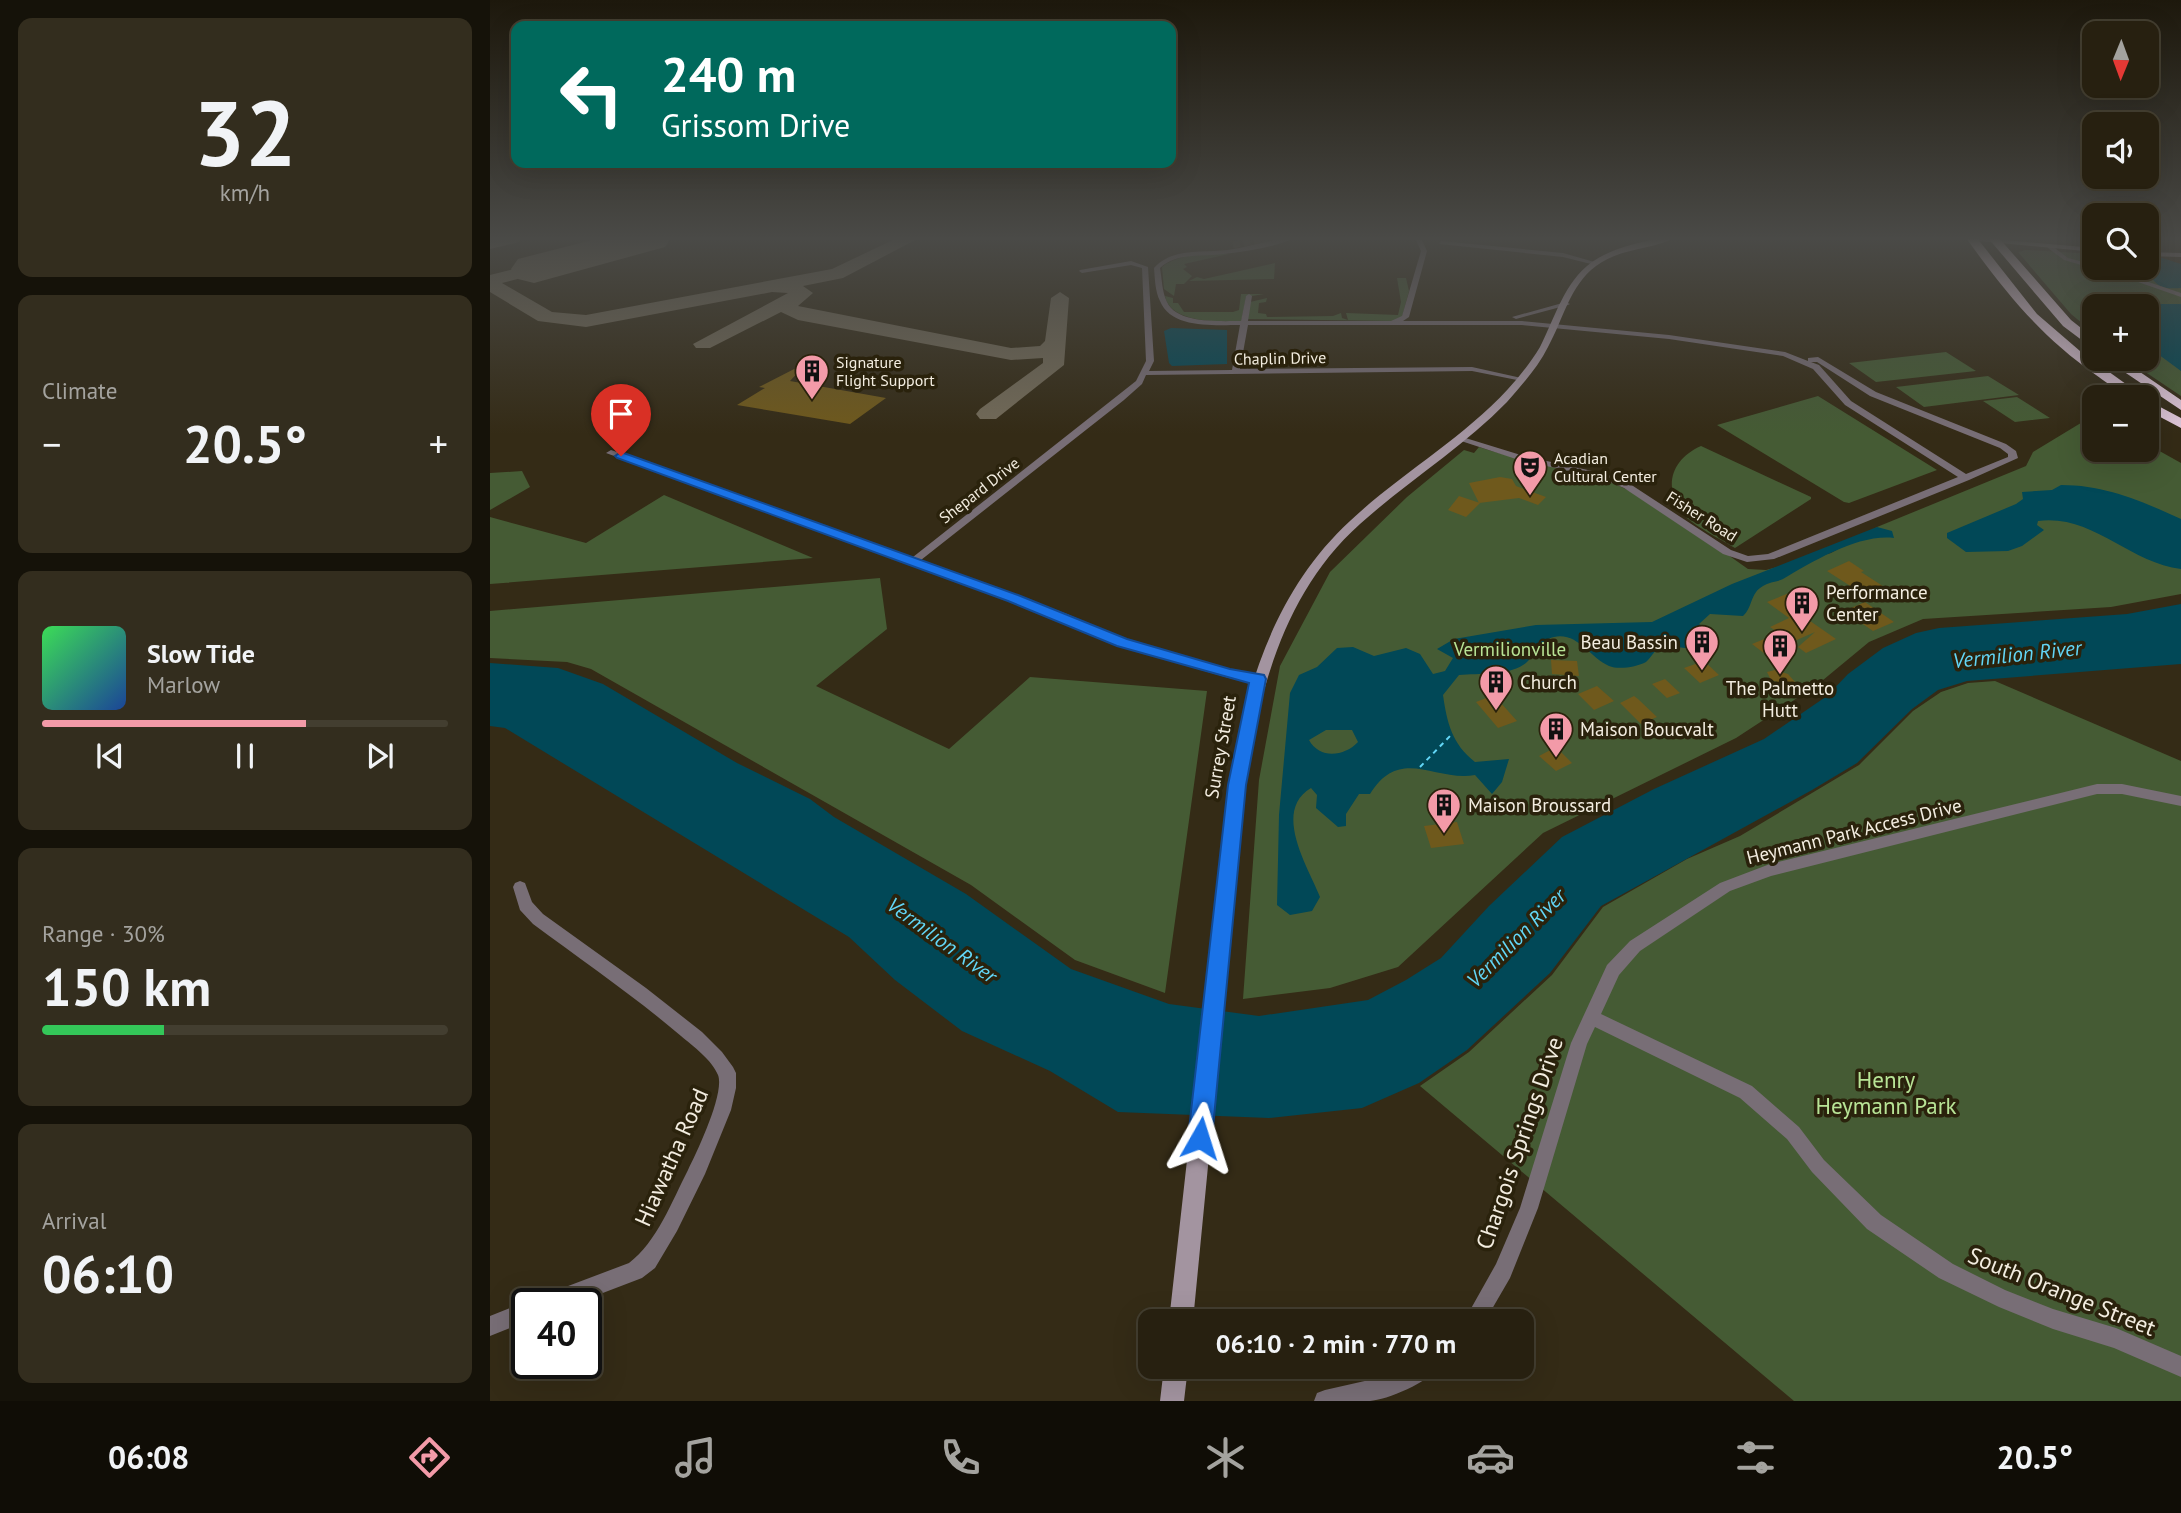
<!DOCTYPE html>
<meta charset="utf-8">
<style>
:root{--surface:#272010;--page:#332d1e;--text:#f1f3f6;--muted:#a4a39f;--line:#433e30;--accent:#f39aa8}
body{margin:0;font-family:"PT Sans",sans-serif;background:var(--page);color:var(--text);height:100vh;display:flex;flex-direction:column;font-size:26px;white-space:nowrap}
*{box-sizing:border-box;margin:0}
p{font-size:23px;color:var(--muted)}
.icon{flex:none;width:38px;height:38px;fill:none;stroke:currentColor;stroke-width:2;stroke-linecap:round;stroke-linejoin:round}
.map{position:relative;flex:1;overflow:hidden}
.drawer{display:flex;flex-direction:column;gap:18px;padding:18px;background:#151209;width:490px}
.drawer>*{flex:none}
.hud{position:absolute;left:21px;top:21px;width:665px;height:147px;border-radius:14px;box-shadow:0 7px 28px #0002,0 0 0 2px var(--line);background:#00695c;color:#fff;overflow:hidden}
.needle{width:46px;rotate:181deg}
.fabs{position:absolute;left:1592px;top:21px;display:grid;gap:14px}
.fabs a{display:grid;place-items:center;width:77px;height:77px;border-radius:14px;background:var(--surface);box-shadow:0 7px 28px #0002,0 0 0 2px var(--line);font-size:35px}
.speed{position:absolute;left:21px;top:1288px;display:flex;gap:14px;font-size:35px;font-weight:700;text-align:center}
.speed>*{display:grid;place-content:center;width:91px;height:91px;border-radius:50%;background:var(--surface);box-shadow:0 7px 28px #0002,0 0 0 2px var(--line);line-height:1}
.speed .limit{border:4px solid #111;border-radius:10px;background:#fff;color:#111}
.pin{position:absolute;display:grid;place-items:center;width:60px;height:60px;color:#fff;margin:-72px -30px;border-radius:50% 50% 50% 0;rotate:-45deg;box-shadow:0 0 7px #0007}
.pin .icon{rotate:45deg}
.me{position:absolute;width:77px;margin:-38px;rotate:6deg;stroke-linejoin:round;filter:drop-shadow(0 0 5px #0008)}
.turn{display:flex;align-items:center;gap:24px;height:147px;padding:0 35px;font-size:32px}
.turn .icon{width:91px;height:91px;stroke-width:2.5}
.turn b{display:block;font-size:49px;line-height:60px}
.big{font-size:52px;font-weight:700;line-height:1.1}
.drawer .widget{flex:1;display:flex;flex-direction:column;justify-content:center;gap:10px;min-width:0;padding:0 24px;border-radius:14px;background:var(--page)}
.drawer .dial{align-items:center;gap:0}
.dial b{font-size:91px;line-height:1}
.song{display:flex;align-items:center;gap:21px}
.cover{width:84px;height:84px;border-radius:10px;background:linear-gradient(135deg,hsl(130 70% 55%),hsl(220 70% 35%))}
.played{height:7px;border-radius:4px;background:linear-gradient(90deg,var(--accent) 65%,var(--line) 65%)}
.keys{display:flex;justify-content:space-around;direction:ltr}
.heat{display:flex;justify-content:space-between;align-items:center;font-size:38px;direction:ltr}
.charge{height:10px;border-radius:5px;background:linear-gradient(90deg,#34c759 30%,var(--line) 0)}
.trip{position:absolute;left:648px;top:1309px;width:396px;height:70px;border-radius:14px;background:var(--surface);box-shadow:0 7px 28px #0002,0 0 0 2px var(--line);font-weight:700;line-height:70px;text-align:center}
.dock{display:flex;height:112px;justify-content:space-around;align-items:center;background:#100d06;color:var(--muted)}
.dock .icon{width:49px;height:49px}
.dock .on{color:var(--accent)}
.dock b{font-size:32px;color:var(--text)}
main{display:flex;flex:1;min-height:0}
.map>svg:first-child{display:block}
.green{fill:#455b34}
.water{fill:#014857;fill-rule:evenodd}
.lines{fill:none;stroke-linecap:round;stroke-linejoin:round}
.ferry{stroke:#62d6f6;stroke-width:2;stroke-dasharray:5 4.5;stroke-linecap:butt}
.taxiway{fill:#726a58;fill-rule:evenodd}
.runway{fill:#726a58;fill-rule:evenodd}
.building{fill:#6f591c}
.street-tunnel{stroke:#514834;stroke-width:7;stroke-dasharray:7 3.5;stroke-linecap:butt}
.street{fill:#786e76;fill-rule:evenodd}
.secondary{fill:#a394a0;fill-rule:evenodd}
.highway{fill:#e3cadd;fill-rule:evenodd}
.route{fill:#1a73e8;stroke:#114b97;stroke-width:2}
.labels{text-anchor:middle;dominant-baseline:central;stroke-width:7;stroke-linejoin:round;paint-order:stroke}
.far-street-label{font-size:16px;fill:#f3ede0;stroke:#2a220c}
.far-poi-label{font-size:16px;fill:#f3ede0;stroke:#2a220c;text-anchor:start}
.poi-label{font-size:19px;fill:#f3ede0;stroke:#2a220c;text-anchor:start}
.park-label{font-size:19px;fill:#b8e496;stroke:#2a220c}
.street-label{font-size:19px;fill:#f3ede0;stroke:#2a220c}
.water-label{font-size:21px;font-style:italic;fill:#62d6f6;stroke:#2a220c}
.near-park-label{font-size:23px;fill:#b8e496;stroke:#2a220c}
.near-street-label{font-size:23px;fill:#f3ede0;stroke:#2a220c}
</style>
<main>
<section class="drawer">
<div class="widget dial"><b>32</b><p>km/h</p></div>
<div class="widget"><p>Climate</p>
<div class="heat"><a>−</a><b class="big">20.5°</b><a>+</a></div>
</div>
<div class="widget">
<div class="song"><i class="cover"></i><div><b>Slow Tide</b><p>Marlow</p></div></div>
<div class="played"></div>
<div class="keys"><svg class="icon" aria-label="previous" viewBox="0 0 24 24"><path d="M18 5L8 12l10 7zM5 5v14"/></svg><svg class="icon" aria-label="pause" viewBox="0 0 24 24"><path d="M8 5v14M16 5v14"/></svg><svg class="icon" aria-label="next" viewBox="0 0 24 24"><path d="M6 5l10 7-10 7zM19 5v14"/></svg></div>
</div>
<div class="widget"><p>Range · 30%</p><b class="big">150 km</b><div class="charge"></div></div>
<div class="widget"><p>Arrival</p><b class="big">06:10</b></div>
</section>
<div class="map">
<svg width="1691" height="1401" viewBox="0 0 1691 1401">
<rect width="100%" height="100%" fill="#342b16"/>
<path class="green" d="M1536,250l69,4v14h41l7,8 38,7v113l-55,-37h21v-53h-52v28l-24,-20 -53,-62z
M739,254l-45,10 3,3 -4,2 9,7 -8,8h-8l-2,12 -10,-7 -2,-22c14,-13 49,-14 67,-13z
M785,263l-1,16 -85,2 8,-4 7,2z
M907,278h9l3,13 -7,26 -9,4 -146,-2 3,-17 17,-4 -1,4 -7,1 -1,10 8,1 1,3 66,-1 8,-3 1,5 6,2 -2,-7 52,2 3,-13z
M751,294h23l-18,3 -5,25c-22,-1 -70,2 -76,-26l8,2v5h5l6,9h49l6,-2z
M1456,352l30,19 -100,11 -27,-19z
M1498,376l31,19 -95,12 -28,-20z
M1328,396l119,74 -88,33 -5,-1 -127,-77z
M1527,397l33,21 -35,4 -32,-21z
M1604,415l1,35h52v-6l34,19v131l-70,13 -188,12 -54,23 -52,43 -81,53 -193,95 -145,134 -68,21 -87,11 16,-219 21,-114 50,-94 77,-75 57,-47 10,3 5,-6c40,14 83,16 121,31 50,18 104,60 148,91l18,1 65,-17 46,-26 149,-61 7,-14z
M1211,446l110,51v2l-76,49c-13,-8 -43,-23 -52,-34 -21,-28 -11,-55 18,-68z
M32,471l8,16 -40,23v-37z
M174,495l149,63 -323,26v-67l96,26z
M390,578l7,51 -71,57 133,63 81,-72 177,14 -42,302 -90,-33 -104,-75 -380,-216 -24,-7 -77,-4v-47z
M1505,681l186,80v640h-387l-374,-315 49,-34 83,-77 51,-68 84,-48 53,-23 119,-71 54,-54 28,-19 27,-9z"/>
<path class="water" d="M1657,248l12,9 22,7v24c-26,2 -23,-5 -39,-20h5z
M1661,304h30v67l-34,-25v-40h-10z
M681,328l56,2v34l-55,2 -3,-3 -5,-32z
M1571,485c44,0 81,16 120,34v50c-52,-6 -88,-55 -143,-48l-1,4 7,5 -22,16 -14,5 -42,1 -19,-14v-5l69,-29 7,-5 -1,-7 30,-2z
M1387,527l15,4 2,7c-36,-4 -80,23 -111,41 -6,3 -14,3 -20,7 -13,7 -10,21 -20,30l-33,-2 -11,10 12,7 2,10c-27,14 -30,2 -51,7 -9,2 -10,9 -16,14 -9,5 -28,8 -37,4 -19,-8 -31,-34 -55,-29 -17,4 -19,21 -31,28 -17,11 -44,8 -64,10l-16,20c4,28 9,49 32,67l34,-3 -7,23 -10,12 -17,-19c-40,7 -75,-30 -105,19h-11l-13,20v12l-8,1 -22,-19 1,-13 -6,-7c-39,23 -3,79 9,109l-8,14 -22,4 -13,-10 2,-90 11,-122 9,-18 18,-8 20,-19 16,-1 21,9 32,-8 14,6 13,20 12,-3 8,-13 -16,-9 17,-10 82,-14 116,-3 80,-38zM836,730h26l6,12c-13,14 -38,18 -49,-2z
M1691,604v60l-214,17 -29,9 -26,19 -55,54 -45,27 -211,116 -51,67 -83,77 -48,33 -57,25 -93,10 -151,-6 -68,-41 -88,-40 -67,-51 -46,-43 -344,-209 -15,-2v-63l68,5 45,16 134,79 73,36 24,18 132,77 105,75 98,35 90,12 109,-16 38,-20 35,-22 48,-52 73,-69 92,-48 110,-50 63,-43 21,-22 35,-26 33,-15 23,-5 188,-14z"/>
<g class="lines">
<path class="ferry" d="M930,767l31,-32"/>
<path class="taxiway" d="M31,238l-2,4 -29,7v-10z
M407,238h22l-76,40 -40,8 10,7 -15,13 213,42 29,-2 5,-5 6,-43 9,-6 9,6 -5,67 -68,54h-16l-4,-5 4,-5 63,-46v-5l-32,2 -213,-40 -17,-8 -71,36h-14l-3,-4 95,-51 -16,-1 -186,35 -48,-6 -48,-29v-17l44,-11 9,5 -3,4 -38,10 50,29 34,3 246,-46z"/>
<path class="runway" d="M110,238h71l-6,9 -131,36 -16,-4 -7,-10 7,-10z"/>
</g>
<path class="building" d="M310,366l2,2 -12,13 96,17 -36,26 -113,-19 28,-17 -6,-1z
M1010,477l12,2 4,7 30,11 -8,8 -19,-7 -40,5 -10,-20z
M969,496l21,7 -14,14 -18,-7z
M1359,561l15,10 -3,1 28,18 -20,8 -42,-27z
M1299,593l13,9 -12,5 46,32 -30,14 -8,-6 17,-15 -50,22 -13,-10 27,-11 -9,-6 19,-9 -22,-16z
M1375,602l29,20 -21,9 -29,-20z
M1061,660l26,1 2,15 -27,-2z
M1214,661l15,14 -19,8 -16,-15z
M1285,670l13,4 7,8 -12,2 -12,-4 -4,-8z
M1175,679l15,14 -13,5 -15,-14z
M1107,686l17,15 -20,9 -16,-16z
M1004,695l6,7 17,19 -19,7 -22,-26z
M1144,696l4,3 19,18 -16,7 -21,-21z
M1066,747l16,16 -16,8 -17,-15z
M967,822l7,22 -33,4 -7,-22z"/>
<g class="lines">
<path class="street-tunnel" d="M743,245l33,-7"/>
<path class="street" d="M793,238h12c-20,9 -48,13 -71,16 -21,3 -47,-2 -64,14 2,11 2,24 7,34 10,22 54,19 74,19l5,-25 3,-2 3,2 -4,25h143l11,-5 19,-65 -6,-13h6l6,13 -18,66 -6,4h119l147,14 116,17 23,9v-3l10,-1 58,35 130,52 10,7 2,7 -49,22 -195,79 -27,3 -24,-8 -99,-66 -24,-10 -81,-18 -64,-21 4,-3 65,20 82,18 24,10 101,66 17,6 20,-2 190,-77 -113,-72 -32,-36 -30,-13 -114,-17 -147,-14h-274l-8,44 232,-2 54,12 -4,2 -50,-10 -326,4 -4,9 -18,16 -203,160 146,54 59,26 103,30 33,6 2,3 -6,4 -29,-5 -111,-32 -59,-26 -149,-57 -304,-110 5,-3 3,1 299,106 223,-176 10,-20 -4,-93 -11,-3 -49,8 -3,-2 1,-1 51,-9 17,6 6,94 -5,10 83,-1 8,-45c-25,0 -69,4 -80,-24 -5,-10 -5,-22 -6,-33 19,-21 49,-15 74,-18 19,-3 37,-8 55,-12zM1321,362h6l53,34 130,52 8,6v3l-42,17 -115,-73 -32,-36z
M951,241l122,12 35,10 -3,2 -32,-8 -124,-13z
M1558,246h4l16,12 27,7v3h3l-3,1 -31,-9 -16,-12z
M1608,268h9l74,25v4z
M1076,302l4,2 -2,1 -52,14 -4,-2z
M1607,784h25l59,12v10l-59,-12h-25l-326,82 -41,15 -90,60 -21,24 -18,39 151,72 47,41 25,33 57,55 72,49 52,26 48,19 63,19 65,28v21l-67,-29 -61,-19 -54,-22 -60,-29 -72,-49 -55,-57 -25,-33 -47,-41 -145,-71 -8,17 -49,164 -28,70 -25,43h-21l32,-57 24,-56 51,-165 36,-78 23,-24 90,-58 50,-19z
M30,881l5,2 7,19 11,12 103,74 56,44 20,20 11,15 3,6v15l-5,22 -26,64 -28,57 -22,37 -13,10 -68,26h-38l3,-7 90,-34c28,-21 43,-62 59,-93 9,-18 37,-77 30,-95 -6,-15 -25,-29 -37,-39 -47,-40 -98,-75 -148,-112l-13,-14 -7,-23 2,-4z
M37,1301l7,3h-7v17l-37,15v-20z
M917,1367h30c-6,15 -51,33 -67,34 -18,0 -37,0 -56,0l3,-8 8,-3 53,-12z"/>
<path class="secondary" d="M1171,238h14c-25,12 -55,10 -79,28 -26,19 -33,54 -48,81 -10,20 -26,38 -41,55 -45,46 -99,79 -147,122 -75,67 -101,165 -115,261l-52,536h-24l60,-536c17,-98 45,-194 121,-264 50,-47 111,-81 158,-132 12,-13 23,-27 32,-42 15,-29 24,-65 52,-85 20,-14 45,-19 69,-24z
M1459,238h31l115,10v4z
M1657,252l34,1v4l-34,-1z
M674,1367h24l-4,34h-24z"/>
<path class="highway" d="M1476,238h11l60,76 43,37 64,46c-20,0 -31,-10 -48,-22 -56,-39 -90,-82 -130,-137z
M1498,238h11l72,82 24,19v11l-32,-24z
M1615,359h16l60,41v10z
M1657,400l34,18v10l-34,-18z"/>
</g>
<linearGradient id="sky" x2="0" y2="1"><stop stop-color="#1d180c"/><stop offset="0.55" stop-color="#4a4a47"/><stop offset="1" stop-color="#4a4a47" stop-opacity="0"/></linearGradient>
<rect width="1691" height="434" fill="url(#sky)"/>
<path class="route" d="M131,452l397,143 109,44 103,30 34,6 2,4 -20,106 -34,353 -4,8 -8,4 -8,-4 -4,-8 40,-353 21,-102 -132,-37 -109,-45 -391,-143 -2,-2z"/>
<defs>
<g id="building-pin" transform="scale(1.75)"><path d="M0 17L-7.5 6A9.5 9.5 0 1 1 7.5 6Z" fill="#f39aa8" stroke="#2a220c"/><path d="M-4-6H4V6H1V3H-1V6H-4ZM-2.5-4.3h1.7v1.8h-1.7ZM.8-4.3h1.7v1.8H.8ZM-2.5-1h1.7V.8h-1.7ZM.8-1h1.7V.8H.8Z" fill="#111"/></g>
<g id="theatre-pin" transform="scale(1.75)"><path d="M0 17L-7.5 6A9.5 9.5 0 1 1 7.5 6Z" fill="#f39aa8" stroke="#2a220c"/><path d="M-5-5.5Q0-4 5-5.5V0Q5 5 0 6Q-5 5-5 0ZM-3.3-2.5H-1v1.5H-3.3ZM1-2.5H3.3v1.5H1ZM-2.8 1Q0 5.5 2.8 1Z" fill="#111"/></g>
</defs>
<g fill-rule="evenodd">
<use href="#building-pin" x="322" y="371"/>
<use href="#theatre-pin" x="1040" y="467"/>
<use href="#building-pin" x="1312" y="603"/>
<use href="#building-pin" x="1212" y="642"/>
<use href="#building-pin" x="1290" y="646"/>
<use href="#building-pin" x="1006" y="682"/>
<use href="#building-pin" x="1066" y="729"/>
<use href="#building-pin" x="954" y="805"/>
</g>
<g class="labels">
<g class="far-street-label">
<text transform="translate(790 358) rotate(-1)">Chaplin Drive</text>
<text transform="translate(489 490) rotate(-38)">Shepard Drive</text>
<text transform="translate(1212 516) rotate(32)">Fisher Road</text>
</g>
<g class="far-poi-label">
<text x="346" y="362">Signature<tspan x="346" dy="18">Flight Support</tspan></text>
<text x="1064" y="458">Acadian<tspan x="1064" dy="18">Cultural Center</tspan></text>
</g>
<g class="poi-label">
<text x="1336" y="592">Performance<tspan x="1336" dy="22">Center</tspan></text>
<text x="1188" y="642" text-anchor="end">Beau Bassin</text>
<text x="1030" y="682">Church</text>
<text x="1290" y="688" text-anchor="middle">The Palmetto<tspan x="1290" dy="22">Hutt</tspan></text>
<text x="1090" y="729">Maison Boucvalt</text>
<text x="978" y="805">Maison Broussard</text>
</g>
<g class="park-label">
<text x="1020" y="649">Vermilionville</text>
</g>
<g class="street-label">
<text transform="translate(730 747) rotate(-80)">Surrey Street</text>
<text transform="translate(1364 831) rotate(-14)">Heymann Park Access Drive</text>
</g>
<g class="water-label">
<text transform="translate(1527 654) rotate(-6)">Vermilion River</text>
<text transform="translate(1026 938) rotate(-45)">Vermilion River</text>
<text transform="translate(452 940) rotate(36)">Vermilion River</text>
</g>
<g class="near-park-label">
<text x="1396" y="1079">Henry<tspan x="1396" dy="26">Heymann Park</tspan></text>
</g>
<g class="near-street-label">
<text transform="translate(1029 1143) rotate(-71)">Chargois Springs Drive</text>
<text transform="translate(181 1157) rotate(-66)">Hiawatha Road</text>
<text transform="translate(1572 1291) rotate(22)">South Orange Street</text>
</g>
</g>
</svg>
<div class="fabs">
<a><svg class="needle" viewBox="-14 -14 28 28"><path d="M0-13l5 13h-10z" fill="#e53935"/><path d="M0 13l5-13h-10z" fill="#a4a39f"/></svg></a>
<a><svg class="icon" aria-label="sound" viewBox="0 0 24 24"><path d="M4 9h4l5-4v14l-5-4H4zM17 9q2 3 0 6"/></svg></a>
<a><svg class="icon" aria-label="search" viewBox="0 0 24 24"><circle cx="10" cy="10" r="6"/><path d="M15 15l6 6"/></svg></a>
<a>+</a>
<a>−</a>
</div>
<div class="speed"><div class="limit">40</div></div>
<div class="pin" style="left:131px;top:456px;background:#d93025"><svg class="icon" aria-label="arrive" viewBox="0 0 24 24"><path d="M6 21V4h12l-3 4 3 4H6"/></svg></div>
<svg class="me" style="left:710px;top:1138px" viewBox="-20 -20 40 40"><path d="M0-17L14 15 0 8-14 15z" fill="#1a73e8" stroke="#fff" stroke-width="4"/></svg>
<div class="trip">06:10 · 2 min · 770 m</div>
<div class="hud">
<div class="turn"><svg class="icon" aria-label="left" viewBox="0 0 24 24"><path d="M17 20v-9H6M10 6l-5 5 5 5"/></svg><div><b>240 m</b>Grissom Drive</div></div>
</div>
</div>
</main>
<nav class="dock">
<b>06:08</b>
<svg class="icon on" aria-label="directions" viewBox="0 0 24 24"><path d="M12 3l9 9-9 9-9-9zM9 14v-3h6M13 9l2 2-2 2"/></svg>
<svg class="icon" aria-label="music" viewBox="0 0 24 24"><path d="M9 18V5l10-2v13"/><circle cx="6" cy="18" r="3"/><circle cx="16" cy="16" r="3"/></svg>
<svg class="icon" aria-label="phone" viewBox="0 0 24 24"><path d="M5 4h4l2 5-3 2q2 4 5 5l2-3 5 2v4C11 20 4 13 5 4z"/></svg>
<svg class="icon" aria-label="climate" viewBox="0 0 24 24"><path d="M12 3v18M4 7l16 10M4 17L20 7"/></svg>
<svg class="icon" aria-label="car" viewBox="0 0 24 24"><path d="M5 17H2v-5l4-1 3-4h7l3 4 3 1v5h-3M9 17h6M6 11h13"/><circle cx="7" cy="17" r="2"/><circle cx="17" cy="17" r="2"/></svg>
<svg class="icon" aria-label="filters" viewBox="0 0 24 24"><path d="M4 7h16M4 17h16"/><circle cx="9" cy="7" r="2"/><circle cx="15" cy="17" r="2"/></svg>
<b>20.5°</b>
</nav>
